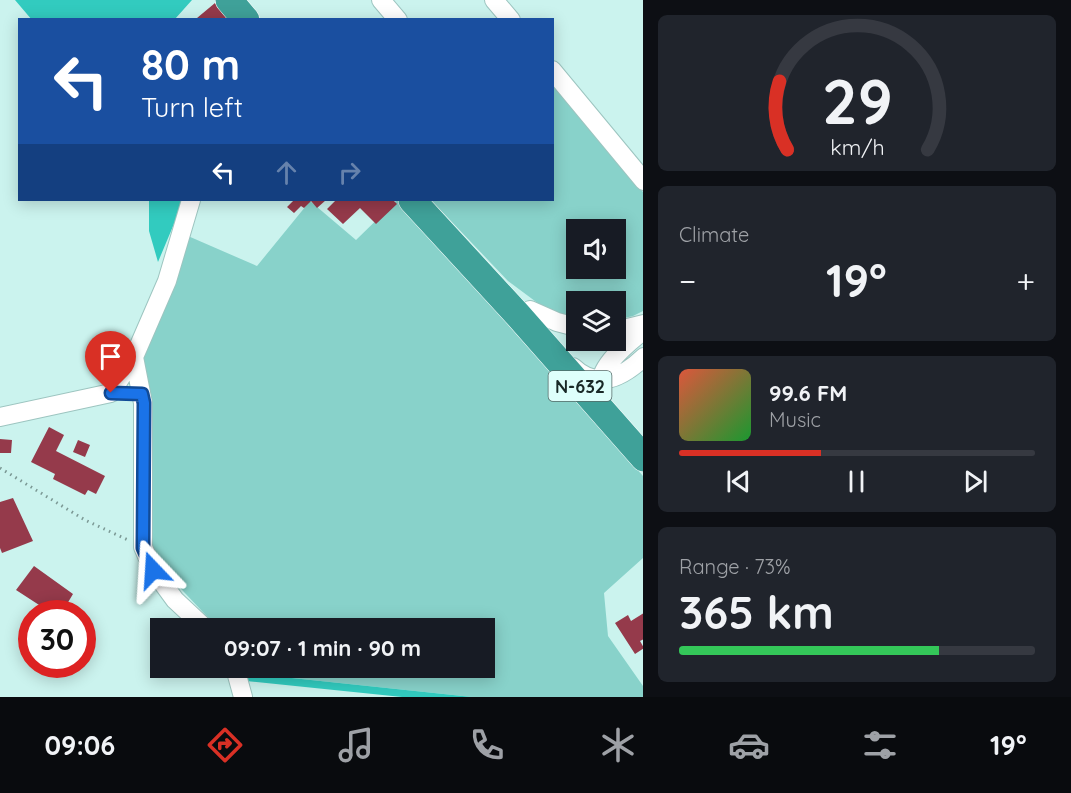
<!DOCTYPE html>
<meta charset="utf-8">
<style>
:root{--surface:#171b24;--page:#20242c;--text:#f1f3f6;--muted:#9ea1a6;--line:#363941;--accent:#d93025}
body{margin:0;font-family:Quicksand,sans-serif;background:var(--page);color:var(--text);height:100vh;display:flex;flex-direction:column;font-size:22px;white-space:nowrap}
*{box-sizing:border-box;margin:0}
p{font-size:20px;color:var(--muted)}
.icon{flex:none;width:33px;height:33px;fill:none;stroke:currentColor;stroke-width:2;stroke-linecap:round;stroke-linejoin:round}
.map{position:relative;flex:1;overflow:hidden}
.sheet{display:flex;flex-direction:column;gap:15px;padding:15px;background:#0d0f14;width:428px}
.sheet>*{flex:none}
.guide{position:absolute;left:18px;top:18px;width:536px;height:183px;border-radius:0px;box-shadow:0 3px 15px #0003;background:#1a4fa0;color:#fff;overflow:hidden}
.fabs{position:absolute;left:566px;top:219px;display:grid;gap:12px}
.fabs a{display:grid;place-items:center;width:60px;height:60px;border-radius:0px;background:var(--surface);box-shadow:0 3px 15px #0003;font-size:30px}
.speed{position:absolute;left:18px;top:600px;display:flex;gap:12px;font-size:30px;font-weight:700;text-align:center}
.speed>*{display:grid;place-content:center;width:78px;height:78px;border-radius:50%;background:var(--surface);box-shadow:0 3px 15px #0003;line-height:1}
.speed .limit{border:9px solid #d22;background:#fff;color:#111}
.pin{position:absolute;display:grid;place-items:center;width:51px;height:51px;color:#fff;margin:-62px -26px;border-radius:50% 50% 50% 0;rotate:-45deg;box-shadow:0 0 6px #0007}
.pin .icon{rotate:45deg}
.me{position:absolute;width:66px;margin:-33px;rotate:340deg;stroke-linejoin:round;filter:drop-shadow(0 0 4px #0008)}
.turn{display:flex;align-items:center;gap:21px;height:126px;padding:0 24px;font-size:27px}
.turn .icon{width:78px;height:78px;stroke-width:2.5}
.turn b{display:block;font-size:42px;line-height:51px}
.lanes{display:flex;align-items:center;height:57px;padding:0 24px;background:#0003;justify-content:center;gap:30px;direction:ltr}
.lanes .off{opacity:.35}
.big{font-size:45px;font-weight:700;line-height:1.1}
.sheet .widget{flex:1;display:flex;flex-direction:column;justify-content:center;gap:9px;min-width:0;padding:0 21px;border-radius:9px;background:var(--page)}
.sheet .dial{align-items:center;gap:0}
.dial svg{height:156px;overflow:visible;fill:none;stroke:var(--line);stroke-width:7;stroke-linecap:round;text-anchor:middle}
.dial text{fill:var(--text);stroke:none}
.song{display:flex;align-items:center;gap:18px}
.cover{width:72px;height:72px;border-radius:9px;background:linear-gradient(135deg,hsl(10 70% 55%),hsl(130 70% 35%))}
.played{height:6px;border-radius:3px;background:linear-gradient(90deg,var(--accent) 40%,var(--line) 40%)}
.keys{display:flex;justify-content:space-around;direction:ltr}
.heat{display:flex;justify-content:space-between;align-items:center;font-size:33px;direction:ltr}
.charge{height:9px;border-radius:4px;background:linear-gradient(90deg,#34c759 73%,var(--line) 0)}
.trip{position:absolute;left:150px;top:618px;width:345px;height:60px;border-radius:0px;background:var(--surface);box-shadow:0 3px 15px #0003;font-weight:700;line-height:60px;text-align:center}
.tab-bar{display:flex;height:96px;justify-content:space-around;align-items:center;background:#090b0e;color:var(--muted)}
.tab-bar .icon{width:42px;height:42px}
.tab-bar .active{color:var(--accent)}
.tab-bar b{font-size:27px;color:var(--text)}
main{display:flex;flex:1;min-height:0}
.map>svg:first-child{display:block}
.green{fill:#88d2ca;fill-rule:evenodd}
.forest{fill:#32cbbf}
.building{fill:#953a4b}
.lines{fill:none;stroke-linecap:round;stroke-linejoin:round}
.minor-casing{stroke:#9dc5c0;stroke-width:20}
.highway-casing{stroke:#fff;stroke-width:28}
.path{stroke:#7b9894;stroke-width:3;stroke-dasharray:1.5 4.5;stroke-linecap:butt}
.minor{stroke:#fff;stroke-width:18}
.highway{stroke:#3fa199;stroke-width:27}
.route-casing{stroke:#114b97;stroke-width:15}
.route{stroke:#1a73e8;stroke-width:10}
.labels{text-anchor:middle;dominant-baseline:central;stroke-width:6;stroke-linejoin:round;paint-order:stroke}
.shield{fill:#defffb;stroke:#546967;stroke-width:1.5}
.shield-label{font-size:18px;font-weight:bold;fill:#192927}
</style>
<main>
<div class="map">
<svg width="644" height="697" viewBox="0 0 644 697">
<rect width="100%" height="100%" fill="#cbf3ee"/>
<path class="green" d="M552,84l91,108v119l-10,5 -18,4v-18h-39v17l-33,-12 -35,-26 -77,-81h121zM576,230h39v38h-39z
M397,200l246,276v82l-39,35 4,43 35,50v11h-171l-227,-24 -2,-5h241v-40h-266l-52,-55 -14,-26 -11,-190 47,-121 69,30 53,-65 46,39z"/>
<path class="forest" d="M15,0h177l-17,19 -143,1z
M149,200h35l-26,62 -9,-31z
M245,673l227,24h-70l-156,-16z"/>
<path class="building" d="M215,3l15,17h-31l-2,-2z
M294,200h32l-9,8 -6,-7 -7,7 -3,-2 -7,7 -7,-6z
M336,200h57l4,4 -21,20 -16,-16 -17,16 -16,-15z
M49,427l15,8 -8,16 49,25 -9,18 -8,-4 -3,5 -32,-16 2,-5 -24,-12z
M0,439l12,1 -1,13h-11z
M78,440l12,5 -5,12 -12,-5z
M13,498l20,43 -31,12 -2,-5v-46z
M34,566l39,28 -12,20h-8l-37,-24z
M644,613v26l-4,2 4,7 -9,6 -20,-31 13,-8 3,6z"/>
<g class="lines">
<g class="minor-casing">
<path id="minor" d="M381,0l17,20
M494,0l17,20
M552,70l92,111
M530,310l27,12 19,5
M615,331l29,-7
M134,357l9,46v144l10,23 22,30 30,28
M573,367c24,23 49,11 71,-10
M601,386c-3,-20 28,-44 43,-56
M0,417l111,-24 23,-36 33,-76 24,-81
M235,668l8,29"/>
</g>
<g class="highway-casing">
<path id="highway" d="M229,0l17,20
M412,200l105,114 127,144"/>
</g>
<path class="path" d="M0,468l85,52 43,20"/>
<use href="#minor" class="minor"/>
<use href="#highway" class="highway"/>
</g>
<g class="lines">
<g class="route-casing">
<path id="route" d="M111,393l31,1 2,9 -1,145 10,22"/>
</g>
<use href="#route" class="route"/>
</g>
<g class="labels">
<rect class="shield" x="548.5" y="371" width="63" height="30" rx="4.5"/>
<g class="shield-label">
<text x="580" y="386">N-632</text>
</g>
</g>
</svg>
<div class="fabs">
<a><svg class="icon" aria-label="sound" viewBox="0 0 24 24"><path d="M4 9h4l5-4v14l-5-4H4zM17 9q2 3 0 6"/></svg></a>
<a><svg class="icon" aria-label="layers" viewBox="0 0 24 24"><path d="M12 4l9 5-9 5-9-5zM3 14l9 5 9-5"/></svg></a>
</div>
<div class="speed"><div class="limit">30</div></div>
<div class="pin" style="left:111px;top:393px;background:#d93025"><svg class="icon" aria-label="arrive" viewBox="0 0 24 24"><path d="M6 21V4h12l-3 4 3 4H6"/></svg></div>
<svg class="me" style="left:153px;top:570px" viewBox="-20 -20 40 40"><path d="M0-17L14 15 0 8-14 15z" fill="#1a73e8" stroke="#fff" stroke-width="4"/></svg>
<div class="trip">09:07 · 1 min · 90 m</div>
<div class="guide">
<div class="turn"><svg class="icon" aria-label="left" viewBox="0 0 24 24"><path d="M17 20v-9H6M10 6l-5 5 5 5"/></svg><div><b>80 m</b>Turn left</div></div>
<div class="lanes"><svg class="icon" aria-label="left" viewBox="0 0 24 24"><path d="M17 20v-9H6M10 6l-5 5 5 5"/></svg><svg class="icon off" aria-label="ahead" viewBox="0 0 24 24"><path d="M12 20V5M6 11l6-6 6 6"/></svg><svg class="icon off" aria-label="right" viewBox="0 0 24 24"><path d="M7 20v-9h11M14 6l5 5-5 5"/></svg></div>
</div>
</div>
<section class="sheet">
<div class="widget dial"><svg viewBox="0 0 100 80">
<path d="M14 69A42 42 0 1 1 86 69"/>
<path d="M14 69A42 42 0 0 1 10 34" stroke="#d93025"/>
<text x="50" y="56" font-size="32" font-weight="700">29</text>
<text x="50" y="72" font-size="11">km/h</text>
</svg></div>
<div class="widget"><p>Climate</p>
<div class="heat"><a>−</a><b class="big">19°</b><a>+</a></div>
</div>
<div class="widget">
<div class="song"><i class="cover"></i><div><b>99.6 FM</b><p>Music</p></div></div>
<div class="played"></div>
<div class="keys"><svg class="icon" aria-label="previous" viewBox="0 0 24 24"><path d="M18 5L8 12l10 7zM5 5v14"/></svg><svg class="icon" aria-label="pause" viewBox="0 0 24 24"><path d="M8 5v14M16 5v14"/></svg><svg class="icon" aria-label="next" viewBox="0 0 24 24"><path d="M6 5l10 7-10 7zM19 5v14"/></svg></div>
</div>
<div class="widget"><p>Range · 73%</p><b class="big">365 km</b><div class="charge"></div></div>
</section>
</main>
<nav class="tab-bar">
<b>09:06</b>
<svg class="icon active" aria-label="directions" viewBox="0 0 24 24"><path d="M12 3l9 9-9 9-9-9zM9 14v-3h6M13 9l2 2-2 2"/></svg>
<svg class="icon" aria-label="music" viewBox="0 0 24 24"><path d="M9 18V5l10-2v13"/><circle cx="6" cy="18" r="3"/><circle cx="16" cy="16" r="3"/></svg>
<svg class="icon" aria-label="phone" viewBox="0 0 24 24"><path d="M5 4h4l2 5-3 2q2 4 5 5l2-3 5 2v4C11 20 4 13 5 4z"/></svg>
<svg class="icon" aria-label="climate" viewBox="0 0 24 24"><path d="M12 3v18M4 7l16 10M4 17L20 7"/></svg>
<svg class="icon" aria-label="car" viewBox="0 0 24 24"><path d="M5 17H2v-5l4-1 3-4h7l3 4 3 1v5h-3M9 17h6M6 11h13"/><circle cx="7" cy="17" r="2"/><circle cx="17" cy="17" r="2"/></svg>
<svg class="icon" aria-label="filters" viewBox="0 0 24 24"><path d="M4 7h16M4 17h16"/><circle cx="9" cy="7" r="2"/><circle cx="15" cy="17" r="2"/></svg>
<b>19°</b>
</nav>
